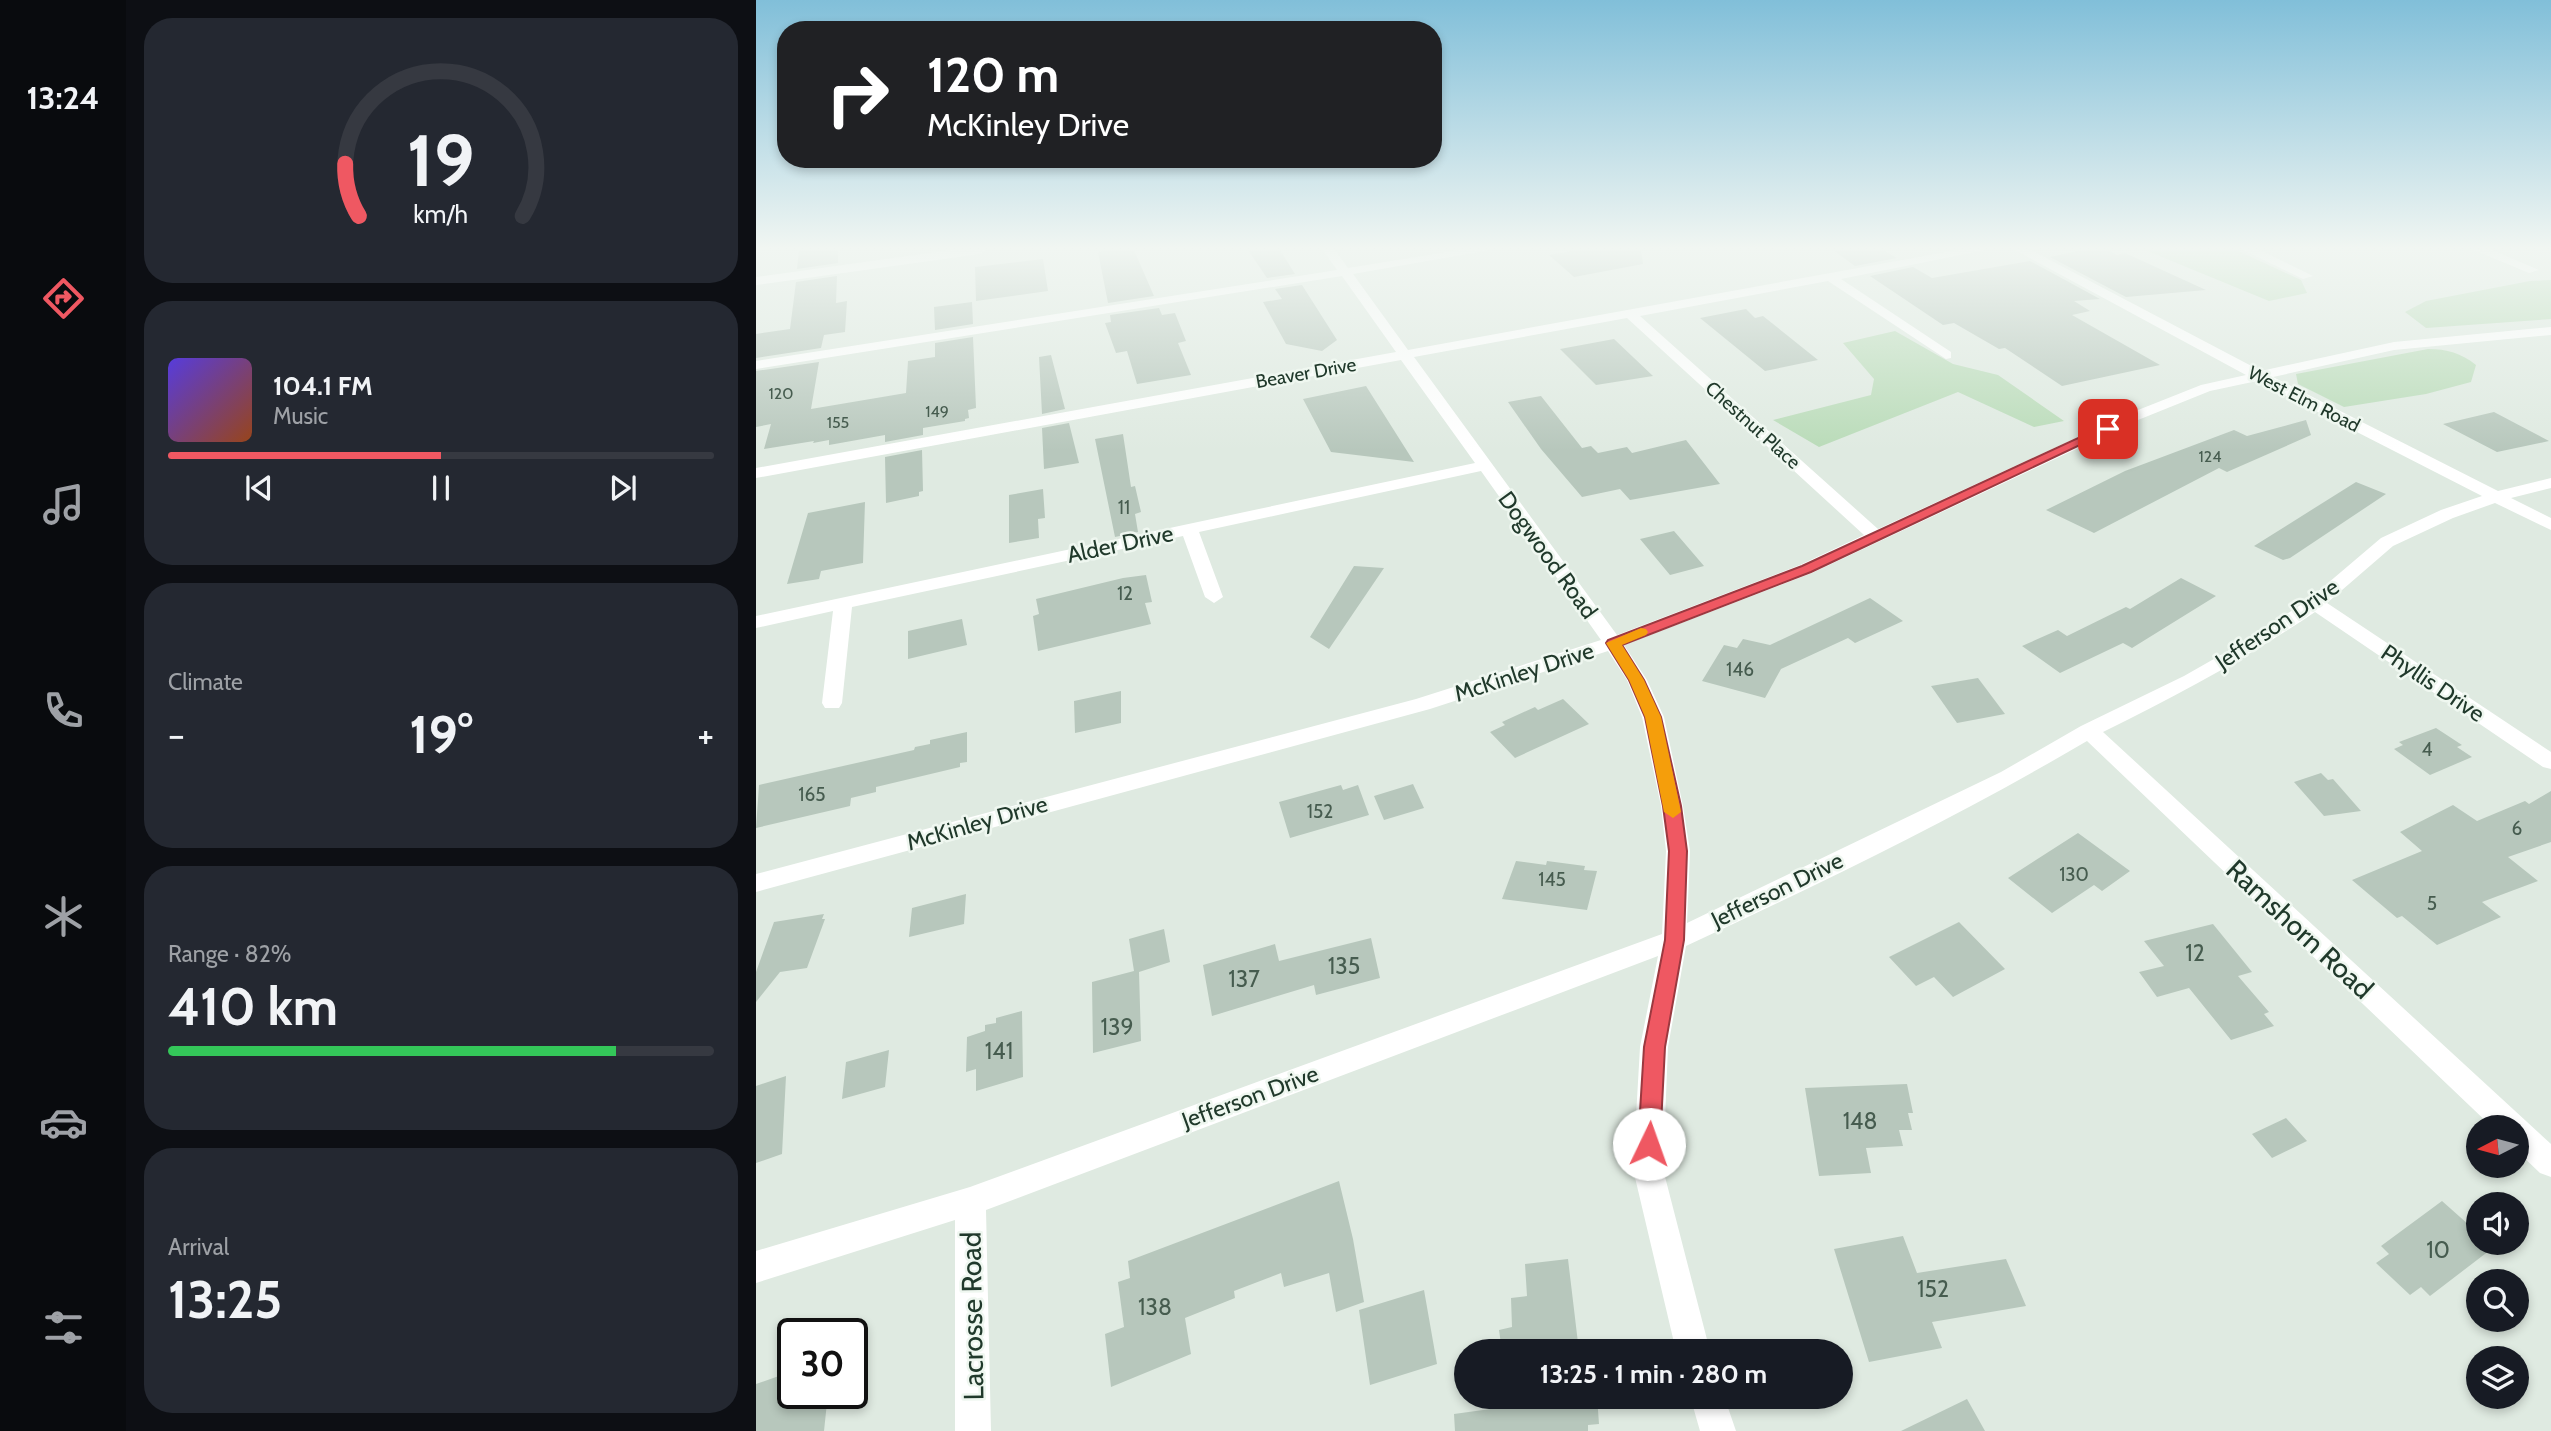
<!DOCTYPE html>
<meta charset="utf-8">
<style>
:root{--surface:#171b24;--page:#242831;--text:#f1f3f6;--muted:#9ea1a6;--line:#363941;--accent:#ef5862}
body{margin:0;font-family:Cabin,sans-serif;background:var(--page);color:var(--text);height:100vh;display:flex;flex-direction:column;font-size:26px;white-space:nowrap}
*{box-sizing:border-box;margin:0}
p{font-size:23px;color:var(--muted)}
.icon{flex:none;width:38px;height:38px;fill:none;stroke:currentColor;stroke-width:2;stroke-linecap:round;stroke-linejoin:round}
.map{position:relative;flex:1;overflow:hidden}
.side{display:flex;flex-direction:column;gap:18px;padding:18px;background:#0d0f14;width:630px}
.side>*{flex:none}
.guide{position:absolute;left:21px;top:21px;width:665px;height:147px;border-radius:28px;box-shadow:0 4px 10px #0003;background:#202124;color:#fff;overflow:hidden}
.needle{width:46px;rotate:264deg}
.fabs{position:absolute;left:1710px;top:1115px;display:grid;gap:14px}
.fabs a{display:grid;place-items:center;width:63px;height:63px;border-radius:50%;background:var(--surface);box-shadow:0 4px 10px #0003;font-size:35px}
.speed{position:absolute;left:21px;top:1318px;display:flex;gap:14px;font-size:35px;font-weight:700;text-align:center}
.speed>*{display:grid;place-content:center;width:91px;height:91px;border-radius:50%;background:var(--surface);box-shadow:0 4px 10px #0003;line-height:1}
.speed .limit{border:4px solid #111;border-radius:10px;background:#fff;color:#111}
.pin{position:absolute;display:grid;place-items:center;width:60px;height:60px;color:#fff;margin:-30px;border-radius:14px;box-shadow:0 4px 10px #0006}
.me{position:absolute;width:77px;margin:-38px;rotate:3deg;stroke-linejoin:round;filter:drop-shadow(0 0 5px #0008)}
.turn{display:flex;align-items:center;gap:24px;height:147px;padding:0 35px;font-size:32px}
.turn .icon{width:91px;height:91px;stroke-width:2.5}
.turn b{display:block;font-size:49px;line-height:60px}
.big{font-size:52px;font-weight:800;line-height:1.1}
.side .widget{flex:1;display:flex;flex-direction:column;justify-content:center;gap:10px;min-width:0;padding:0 24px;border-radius:28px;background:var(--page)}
.side .dial{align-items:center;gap:0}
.dial svg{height:182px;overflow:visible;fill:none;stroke:var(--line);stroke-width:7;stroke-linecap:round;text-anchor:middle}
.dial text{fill:var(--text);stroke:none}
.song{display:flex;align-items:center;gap:21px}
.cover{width:84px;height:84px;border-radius:10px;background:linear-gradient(135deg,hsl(250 70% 55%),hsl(20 70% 35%))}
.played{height:7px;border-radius:4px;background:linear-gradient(90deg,var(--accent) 50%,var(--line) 50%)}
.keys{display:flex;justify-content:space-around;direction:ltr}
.heat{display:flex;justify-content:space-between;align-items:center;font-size:38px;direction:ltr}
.charge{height:10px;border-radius:5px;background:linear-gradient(90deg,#34c759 82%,var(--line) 0)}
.trip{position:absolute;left:698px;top:1339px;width:399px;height:70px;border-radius:35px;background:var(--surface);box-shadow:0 4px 10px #0003;font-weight:800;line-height:70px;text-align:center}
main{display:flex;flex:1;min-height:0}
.menu{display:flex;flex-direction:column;width:126px;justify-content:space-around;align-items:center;background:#090b0e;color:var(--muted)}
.menu .icon{width:49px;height:49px}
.menu .current{color:var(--accent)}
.menu b{font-size:32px;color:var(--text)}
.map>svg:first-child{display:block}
.green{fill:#b9dbb8}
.building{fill:#b7c7bc}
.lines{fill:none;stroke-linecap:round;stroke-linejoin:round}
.minor{fill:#fff;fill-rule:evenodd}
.route{fill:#ef5862;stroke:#9b3940;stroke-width:2}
.slow{fill:#f59e0b}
.labels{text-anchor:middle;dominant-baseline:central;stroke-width:5;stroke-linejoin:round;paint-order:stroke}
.far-number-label{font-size:16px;fill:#465c4f}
.far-street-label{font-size:19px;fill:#20392b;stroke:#eff7f0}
.number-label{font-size:19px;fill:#465c4f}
.street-label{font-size:23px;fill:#20392b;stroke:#eff7f0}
.near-number-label{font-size:23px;fill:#465c4f}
.near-street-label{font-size:28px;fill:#20392b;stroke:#eff7f0}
</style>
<main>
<nav class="menu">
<b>13:24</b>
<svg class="icon current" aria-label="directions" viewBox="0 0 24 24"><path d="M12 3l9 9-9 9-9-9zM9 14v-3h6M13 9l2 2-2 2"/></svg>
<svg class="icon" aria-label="music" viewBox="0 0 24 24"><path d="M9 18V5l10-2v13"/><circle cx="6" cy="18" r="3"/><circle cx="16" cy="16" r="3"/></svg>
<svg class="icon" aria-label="phone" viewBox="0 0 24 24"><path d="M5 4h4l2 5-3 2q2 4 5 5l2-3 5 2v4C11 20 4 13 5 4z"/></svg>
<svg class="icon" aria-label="climate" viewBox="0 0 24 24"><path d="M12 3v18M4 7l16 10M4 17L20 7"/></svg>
<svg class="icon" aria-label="car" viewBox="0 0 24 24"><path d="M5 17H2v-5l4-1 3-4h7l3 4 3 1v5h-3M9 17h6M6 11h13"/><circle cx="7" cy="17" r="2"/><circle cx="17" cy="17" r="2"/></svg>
<svg class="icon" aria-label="filters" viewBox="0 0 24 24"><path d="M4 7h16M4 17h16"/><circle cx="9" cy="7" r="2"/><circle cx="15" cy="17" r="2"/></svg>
</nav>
<section class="side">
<div class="widget dial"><svg viewBox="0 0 100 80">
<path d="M14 69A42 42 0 1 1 86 69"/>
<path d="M14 69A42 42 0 0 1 8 46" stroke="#ef5862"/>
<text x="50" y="56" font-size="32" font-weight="700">19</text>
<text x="50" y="72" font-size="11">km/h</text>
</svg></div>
<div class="widget">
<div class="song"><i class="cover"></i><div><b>104.1 FM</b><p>Music</p></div></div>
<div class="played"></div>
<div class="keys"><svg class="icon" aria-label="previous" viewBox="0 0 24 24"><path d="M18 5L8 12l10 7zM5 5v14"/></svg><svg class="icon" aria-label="pause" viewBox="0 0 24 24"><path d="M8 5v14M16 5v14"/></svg><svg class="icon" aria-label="next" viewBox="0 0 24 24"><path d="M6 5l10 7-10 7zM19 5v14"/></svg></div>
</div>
<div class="widget"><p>Climate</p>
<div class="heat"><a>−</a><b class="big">19°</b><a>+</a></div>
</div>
<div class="widget"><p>Range · 82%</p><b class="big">410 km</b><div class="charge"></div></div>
<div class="widget"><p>Arrival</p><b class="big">13:25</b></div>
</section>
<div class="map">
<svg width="1795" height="1431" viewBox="0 0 1795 1431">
<rect width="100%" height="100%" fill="#dfeae1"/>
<path class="green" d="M1389,250h91l65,30 6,13 -38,8z
M1795,280v39l-125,9 -21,-16 21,-11 104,-20z
M1139,331l58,33 45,11 66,46 -30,6 -76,-35 -139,55 -46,-27 98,-25 3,-16 -31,-36z
M1672,349c19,0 33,4 48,16l-5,17 -45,12 -82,13 -46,-23 -2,-10z"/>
<path class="building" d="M43,250h39v13l-41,6z
M356,250h22l20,46 -46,7 -10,-51z
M492,250h32l15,24 -28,4z
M821,250h64l2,14 -69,13 -25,-22z
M1077,250h50l14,8 -42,8z
M1326,250h26l9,5 8,-2 81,37 -80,7 -76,-40z
M287,259l5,32 -72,10 -1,-34z
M1274,261l70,38 -26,2 16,10 -18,4 88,50 -98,21 -57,-38 -6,1 -45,-26 -11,2 -73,-49 43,-9 19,11z
M81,276l-1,27 11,-2 -2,31 -21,3 -3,13 -65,10v-24l34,-5 6,-47z
M546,285l35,55 -15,11 -36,-7 -23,-42 19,-3 -7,-10z
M216,302l1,22 -38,6 -1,-23z
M403,308l3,7 13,-2 11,28 -8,2 13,32 -54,9 -10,-33 -11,2 -11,-30 6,-1 -1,-7z
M990,309l9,9 8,-2 55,44 -53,11 -65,-53z
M217,337l3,71 -8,2 1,8 -4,1v2l-42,7v7l-38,7v-7l-56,10v-5l-16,3 1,-2 -50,8 7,-25 -15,3v-56l63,-9 -8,47 95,-16 2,-32 27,-4v-14z
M858,339l39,37 -57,9 -36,-36z
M295,355l14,54 -23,5 -3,-57z
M610,386l48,76 -83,-10 -28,-53z
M785,396l41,52 9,-2 7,7 29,-6 5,6 54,-13 34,44 -90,16 -10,-11 -38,8 -41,-48 -33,-47z
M1738,412l55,29 -52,11 -54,-28z
M1550,420l5,15 -84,37 -8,-4 -125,65 -48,-23 79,-39 109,-41 13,6z
M313,423l10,40 -35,6 -2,-41z
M367,434l8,53 4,-1 6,26 -6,2 3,18 -23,5 -20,-98z
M166,450l1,41 -4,1v4l-33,7 -1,-46z
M1600,482l30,12 -96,64 -7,2 -29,-14z
M287,489l2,29 -7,1 1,19 -30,5v-48z
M109,502l-2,61 -42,8 -2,8 -32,5 21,-71z
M918,531l30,35 -34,9 -30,-36z
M598,566l30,2 -55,81 -19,-12z
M390,575l6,27 -7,1 6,21 -113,27 -5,-35 6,-2 -3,-15 87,-21z
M1425,578l35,18 -84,52 -9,-5 -63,30 -38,-27 36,-16 9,6 59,-29 4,2z
M1114,598l33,23 -48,22 -7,-5 -67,31 -16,29 -63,-17 22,-36 13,3 6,-9 27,6z
M206,619l5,26 -59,14v-28z
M1222,678l27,36 -48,9 -26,-37z
M365,691v32l-46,10 -1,-32z
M807,699l26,25 -74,34 -25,-26 15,-7 -3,-3 33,-15 3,3z
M1680,728l26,17 -5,2 15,10 -42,18 -36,-26 9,-4 -4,-3z
M211,732v30l-7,1v4l-84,20v5l-25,6 -1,8 -94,22 3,-43 155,-35 1,-3 15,-3v-4z
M1565,773l7,7 5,-1 28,32 -37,5 -30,-34z
M657,784l11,24 -40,12 -10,-24z
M585,785l2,5 15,-5 11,30 -79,23 -11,-36z
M1795,791v51l-43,15 30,24 -56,21 19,15 -64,28 -35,-29 -5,2 -45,-38 70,-29 -22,-19 53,-27 24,16 48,-20 4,3z
M1322,833l52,38 -28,20 -8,-6 -42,28 -44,-35z
M760,861l30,4 1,-4 38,5 -1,4 13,1 -10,39 -85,-11z
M210,894l-2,30 -55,13 3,-29z
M68,914l-2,5h3l-18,49 -27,4 -24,30v-30l18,-50z
M1203,922l46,47 -52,28 -19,-20 -18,9 -27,-29z
M1457,924l39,48 -14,4 31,36 -5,2 10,12 -43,14 -42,-52 -32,9 -18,-25 25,-6 -20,-25z
M408,929l6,33 -31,10 2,69 -48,12 -1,-71 42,-11 -5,-32z
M615,938l9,40 -64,17 -2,-10 -102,31 -9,-51 72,-21 4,17z
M266,1011l1,66 -47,14v-22l-10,3 1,-35 18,-6v-6l11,-2v-5z
M133,1050l-4,37 -43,12 4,-37z
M30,1076l-4,78 -26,9v-77z
M1151,1084l6,29h-5l4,17h-13l4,16 -37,2 5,25 -52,3 -14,-88z
M1530,1118l21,23 -35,17 -20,-24z
M583,1181l14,58 11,63 -28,10 -7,-39 -45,14 -3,-14 -47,18 1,7 -50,20 6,36 -80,33 -6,-53 19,-7 -6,-45 12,-4 -2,-17z
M1686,1201l36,32v9h11l5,5 -64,49 -9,-9 -11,8 -34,-32 13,-9 -8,-8z
M1147,1236l14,37 89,-14 20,47 -94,16 10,26 -73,14 -35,-113z
M812,1259l10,84 -6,1 1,7h-71l-3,-21 13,-3 -1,-29 16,-2 -2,-32z
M668,1290l13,74 -67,21 -11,-75z
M37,1371v22h35l-4,38h-68v-47z
M749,1396h92l2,28 -11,1v6h-133l-1,-17 51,-7z
M1211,1399l18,32h-84z"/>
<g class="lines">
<path class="minor" d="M195,250h35l-6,4 -224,31v-8z
M567,250h12l13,18 111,-18h31l-137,24 55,76 549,-100h28l-144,29 110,73v6l-5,1 -118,-78 -188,35 238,213 250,-115 73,-29 45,-10 -231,-125h16l230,121 133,-29 157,-15v8l-157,15 -121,27 225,114 53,-13v10l-40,10 40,20v12l-56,-27 -42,15 -60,28 -66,57 224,149v17l-8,-2 -228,-155c-68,46 -139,84 -212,120l448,412v33l-11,-4 -24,-23v-23h-24l-405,-386c-129,76 -265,142 -401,205l-18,101 -5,122 47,182h-34l-43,-182 7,-122 18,-91 -672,254 5,221h-36v-211l-199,63v-32l214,-64 692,-253 4,-83 -5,-45 -19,-89 -15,-37 -19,-29 -178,58 -674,183v-18l660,-175 185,-59 -120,-169 -282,61 24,65 -9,6 -9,-6 -22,-61 -331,71 -10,96 -3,5h-14l-3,-5 11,-92 -77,17v-12l719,-153 -74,-103 -645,118v-10l640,-116 -54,-76 -586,93v-8l581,-91zM871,318l237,217 -64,30 -183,70 -203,-278zM1501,381l225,115 -41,14 -60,28 -73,62 -59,39 -65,37 -103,50 -80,46 -314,151 3,-72 -7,-45 -19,-89 -17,-37 -23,-35 188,-72 326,-153 72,-29z
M1487,250h17l53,26 -10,3z
M1718,250h18l47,20 -10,3z
M934,1396h34l12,35h-36z"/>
</g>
<linearGradient id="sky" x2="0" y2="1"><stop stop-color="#81bfd9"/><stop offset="0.55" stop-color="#f1f6f2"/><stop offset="1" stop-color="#f1f6f2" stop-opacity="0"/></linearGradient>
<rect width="1795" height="451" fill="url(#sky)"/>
<path class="route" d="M1348,426l10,3 -303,143 -189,73 22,35 17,37 20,89 6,45 -3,89 -19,107 -5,97 -3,7 -8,3 -8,-3 -3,-7 6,-97 21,-107 4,-89 -6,-45 -18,-89 -16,-37 -23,-37 2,-3 194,-74z"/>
<path class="slow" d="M885,628l5,1 2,3 -2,3 -24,10 22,35 17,37 20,95 -8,6 -9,-6 -19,-95 -16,-37 -23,-37z"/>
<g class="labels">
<g class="far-number-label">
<text x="25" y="393">120</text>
<text x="181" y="411">149</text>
<text x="82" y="422">155</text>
<text x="1454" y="456">124</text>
</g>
<g class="far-street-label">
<text transform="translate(550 373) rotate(-10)">Beaver Drive</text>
<text transform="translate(1548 399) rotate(27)">West Elm Road</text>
<text transform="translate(997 425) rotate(42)">Chestnut Place</text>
</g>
<g class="number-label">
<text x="368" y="507">11</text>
<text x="369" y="593">12</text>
<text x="984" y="669">146</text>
<text x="1671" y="749">4</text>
<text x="56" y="794">165</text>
<text x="564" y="811">152</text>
<text x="1761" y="828">6</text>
<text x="1318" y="874">130</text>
<text x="796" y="879">145</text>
<text x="1676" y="903">5</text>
</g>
<g class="street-label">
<text transform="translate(364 544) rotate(-12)">Alder Drive</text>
<text transform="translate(792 555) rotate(54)">Dogwood Road</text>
<text transform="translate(1521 624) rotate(-34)">Jefferson Drive</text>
<text transform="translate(768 672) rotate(-18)">McKinley Drive</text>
<text transform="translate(1677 683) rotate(34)">Phyllis Drive</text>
<text transform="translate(221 823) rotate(-16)">McKinley Drive</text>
<text transform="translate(1021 890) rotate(-26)">Jefferson Drive</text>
<text transform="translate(494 1097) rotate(-20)">Jefferson Drive</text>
</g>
<g class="near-number-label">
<text x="1439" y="953">12</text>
<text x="588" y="966">135</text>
<text x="488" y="979">137</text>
<text x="361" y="1027">139</text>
<text x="243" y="1051">141</text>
<text x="1104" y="1121">148</text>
<text x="1682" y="1250">10</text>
<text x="1177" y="1289">152</text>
<text x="399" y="1307">138</text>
</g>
<g class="near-street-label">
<text transform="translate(1544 929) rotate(43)">Ramshorn Road</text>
<text transform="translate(216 1316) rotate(-91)">Lacrosse Road</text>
</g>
</g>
</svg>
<div class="fabs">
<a><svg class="needle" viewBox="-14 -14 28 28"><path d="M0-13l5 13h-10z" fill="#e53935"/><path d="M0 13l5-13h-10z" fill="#9ea1a6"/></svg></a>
<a><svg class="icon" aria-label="sound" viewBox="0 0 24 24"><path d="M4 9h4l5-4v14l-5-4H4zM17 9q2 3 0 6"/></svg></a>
<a><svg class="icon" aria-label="search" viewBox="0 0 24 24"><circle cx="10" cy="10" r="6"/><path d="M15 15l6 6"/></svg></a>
<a><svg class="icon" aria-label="layers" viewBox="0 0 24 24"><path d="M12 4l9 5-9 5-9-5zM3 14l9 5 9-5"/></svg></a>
</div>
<div class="speed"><div class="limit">30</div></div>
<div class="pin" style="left:1352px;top:429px;background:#d93025"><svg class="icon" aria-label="arrive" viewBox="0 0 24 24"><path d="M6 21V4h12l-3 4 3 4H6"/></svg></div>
<svg class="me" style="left:893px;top:1144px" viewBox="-20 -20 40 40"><circle r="19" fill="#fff"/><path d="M0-13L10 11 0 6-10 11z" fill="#ef5862"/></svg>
<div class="trip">13:25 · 1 min · 280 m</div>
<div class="guide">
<div class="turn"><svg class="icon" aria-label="right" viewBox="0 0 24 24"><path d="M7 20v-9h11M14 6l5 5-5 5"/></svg><div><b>120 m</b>McKinley Drive</div></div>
</div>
</div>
</main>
